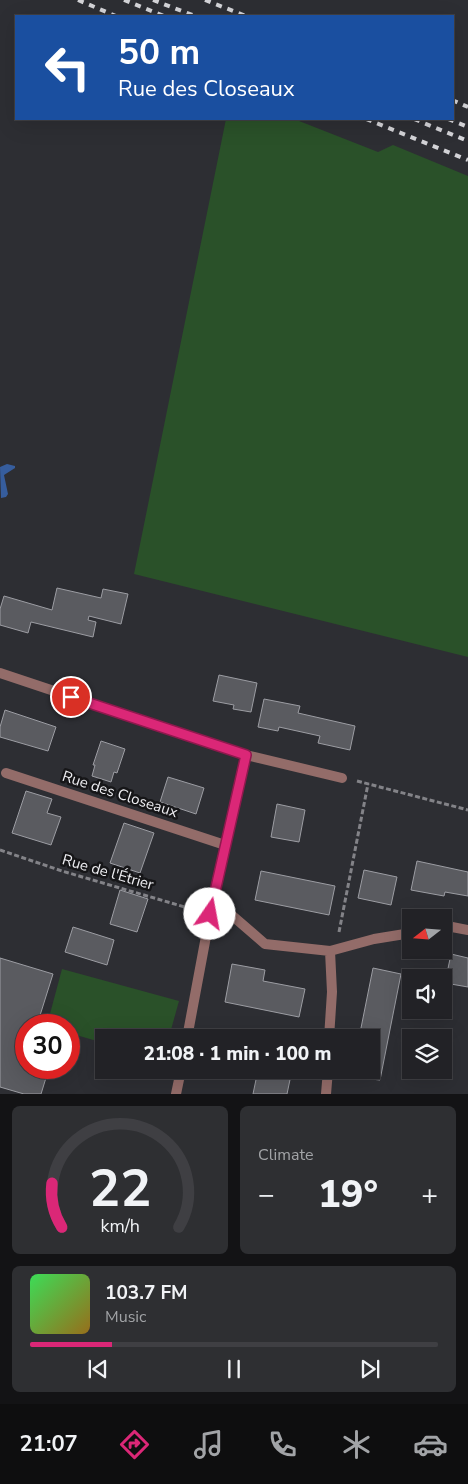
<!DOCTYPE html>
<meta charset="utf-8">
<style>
:root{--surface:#222226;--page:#2e2f32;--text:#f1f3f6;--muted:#a2a4a7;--line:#3f3f43;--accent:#db2777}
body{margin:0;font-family:"Nunito Sans",sans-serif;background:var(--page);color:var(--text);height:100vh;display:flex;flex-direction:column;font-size:19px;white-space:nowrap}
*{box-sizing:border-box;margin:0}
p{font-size:16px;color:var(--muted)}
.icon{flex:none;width:28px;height:28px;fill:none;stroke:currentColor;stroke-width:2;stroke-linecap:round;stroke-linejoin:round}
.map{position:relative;height:1094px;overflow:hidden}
.details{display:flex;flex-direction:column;gap:12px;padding:12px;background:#131315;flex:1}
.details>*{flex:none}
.banner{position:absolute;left:15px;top:15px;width:439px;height:105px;border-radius:0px;box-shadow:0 5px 20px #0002,0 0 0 1px var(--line);background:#1a4fa0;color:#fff;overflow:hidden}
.needle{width:32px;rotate:253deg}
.fabs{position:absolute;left:402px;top:909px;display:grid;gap:10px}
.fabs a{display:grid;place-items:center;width:50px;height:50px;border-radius:0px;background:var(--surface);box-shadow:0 5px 20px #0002,0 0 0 1px var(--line);font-size:25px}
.speed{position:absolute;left:15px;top:1014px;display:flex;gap:10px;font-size:25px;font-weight:700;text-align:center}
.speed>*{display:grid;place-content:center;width:65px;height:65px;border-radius:50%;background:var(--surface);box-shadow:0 5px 20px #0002,0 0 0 1px var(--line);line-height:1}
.speed .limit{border:8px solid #d22;background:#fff;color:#111}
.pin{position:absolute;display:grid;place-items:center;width:42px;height:42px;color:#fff;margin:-21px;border:2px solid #fff;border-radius:50%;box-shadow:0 1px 5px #0007}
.me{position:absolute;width:55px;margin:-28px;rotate:12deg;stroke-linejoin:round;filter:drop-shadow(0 0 4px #0008)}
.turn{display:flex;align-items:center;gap:18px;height:105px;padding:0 20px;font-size:22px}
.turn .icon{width:65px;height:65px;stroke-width:2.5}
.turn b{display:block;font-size:35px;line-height:42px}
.big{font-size:38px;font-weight:800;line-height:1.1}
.details .widget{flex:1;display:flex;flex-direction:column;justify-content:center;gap:8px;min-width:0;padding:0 18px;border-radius:8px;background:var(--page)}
.details .dial{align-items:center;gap:0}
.dial svg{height:130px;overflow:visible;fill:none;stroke:var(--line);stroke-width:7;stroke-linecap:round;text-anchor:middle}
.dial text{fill:var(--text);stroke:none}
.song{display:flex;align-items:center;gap:15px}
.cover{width:60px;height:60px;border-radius:8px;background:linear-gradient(135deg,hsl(130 70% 55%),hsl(40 70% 35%))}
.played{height:5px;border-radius:2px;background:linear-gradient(90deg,var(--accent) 20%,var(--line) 20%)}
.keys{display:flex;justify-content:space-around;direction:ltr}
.heat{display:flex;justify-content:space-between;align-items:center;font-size:28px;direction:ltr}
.details .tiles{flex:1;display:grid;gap:12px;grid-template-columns:1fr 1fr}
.widget:last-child{grid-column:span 2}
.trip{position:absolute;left:95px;top:1029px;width:285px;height:50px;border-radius:0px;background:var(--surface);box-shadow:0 5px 20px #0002,0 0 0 1px var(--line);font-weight:800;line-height:50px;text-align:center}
.menu{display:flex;height:80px;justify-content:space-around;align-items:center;background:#0e0e0f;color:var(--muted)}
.menu .icon{width:35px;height:35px}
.menu .on{color:var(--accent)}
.menu b{font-size:22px;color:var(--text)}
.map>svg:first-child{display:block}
.green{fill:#2a5129}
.water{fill:#365d9d}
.building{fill:#5a5b60;stroke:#9c9da3}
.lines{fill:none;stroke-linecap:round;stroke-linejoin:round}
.path{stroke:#838388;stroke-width:3;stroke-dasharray:5 2.5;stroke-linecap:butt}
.minor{stroke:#936c69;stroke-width:10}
.rail{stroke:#d3d3d7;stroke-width:4;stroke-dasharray:6 6;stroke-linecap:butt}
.route-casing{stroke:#8e194d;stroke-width:12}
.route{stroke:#db2777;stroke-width:9}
.labels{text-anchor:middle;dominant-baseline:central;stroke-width:5;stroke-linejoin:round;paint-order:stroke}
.street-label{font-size:15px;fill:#eeeef2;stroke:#161618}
</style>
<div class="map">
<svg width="468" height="1094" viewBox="0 0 468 1094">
<rect width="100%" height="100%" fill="#2d2e33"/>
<path class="green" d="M226,119h68l84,33 15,-7 75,31v481l-334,-83z
M62,969l117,32 -10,36 -65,1v5l-35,-10v-8h-22z"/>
<path class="water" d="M7,464l8,2v2l-11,7 4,19 -2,3 -5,1 -1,-31z"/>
<path class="building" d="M57,588l44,10 2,-9 25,5 -7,30 -32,-8 -1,4 8,2 -3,15 -62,-15 -3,11 -28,-8v-16l4,-13 48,14z
M219,675l38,8 -6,29 -18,-3 1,-4 -21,-4z
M264,699l36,7 -2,7 57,13 -5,24 -32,-7 2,-7 -41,-9 -1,4 -20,-4z
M5,710l51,17 -8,24 -48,-14v-10z
M101,741l24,8 -8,24 -3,-1 -3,10 -19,-6 3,-11h-2z
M168,777l36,11 -8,26 -36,-12z
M26,791l26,8 -5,14 14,4 -10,28 -39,-12z
M277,804l28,6 -6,32 -28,-5z
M124,823l30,10 -14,40 -30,-10z
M417,861l51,11v24l-23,-4 -1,4 -33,-6z
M364,870l33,7 -6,28 -33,-7z
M261,871l74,15 -6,29 -74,-15z
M120,890l28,9 -11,33 -27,-8z
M73,927l41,13 -7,25 -42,-13z
M451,954l17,4v29l-23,-4z
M0,958l53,16 -16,51h-11v43h23l-8,26h-17l-24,-7z
M232,964l33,6 -2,11 42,8 -6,28 -74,-15z
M373,968l28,6 -21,106 -9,-1v-41h-12z
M258,1070h34l-5,24h-34z"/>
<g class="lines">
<path class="path" d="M357,781l111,29
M0,850l62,21 133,39
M339,932l29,-148"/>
<path class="minor" d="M0,673l246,82 -33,144 -26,139
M246,755l96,23
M6,773l219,72
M213,899l52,45 65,7 44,-12 37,-6
M444,928l8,-1 16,3
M329,1038l3,-46 -2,-41
M176,1094l5,-24
M326,1094l2,-24"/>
<path class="rail" d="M78,0l38,16
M124,0l40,16
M153,0l42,16
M205,0l41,16
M452,100l16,7
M366,119l102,41
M414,119l54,22
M448,119l20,8"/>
</g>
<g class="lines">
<g class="route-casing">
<path id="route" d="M71,697l175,58 -36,159"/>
</g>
<use href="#route" class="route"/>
</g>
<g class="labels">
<g class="street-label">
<text transform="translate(120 794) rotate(18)">Rue des Closeaux</text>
<text transform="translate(108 872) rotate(16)">Rue de l'Étrier</text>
</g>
</g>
</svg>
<div class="fabs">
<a><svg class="needle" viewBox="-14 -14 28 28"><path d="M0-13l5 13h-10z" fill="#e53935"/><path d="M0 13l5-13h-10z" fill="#a2a4a7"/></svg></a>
<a><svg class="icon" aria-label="sound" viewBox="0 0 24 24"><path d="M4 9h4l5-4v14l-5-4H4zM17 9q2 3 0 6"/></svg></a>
<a><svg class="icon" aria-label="layers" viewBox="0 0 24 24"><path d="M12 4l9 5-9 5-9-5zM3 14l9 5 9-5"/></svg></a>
</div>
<div class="speed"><div class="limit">30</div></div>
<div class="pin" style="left:71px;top:697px;background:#d93025"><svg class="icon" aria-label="arrive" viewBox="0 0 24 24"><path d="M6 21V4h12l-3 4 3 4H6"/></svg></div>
<svg class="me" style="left:210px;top:914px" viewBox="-20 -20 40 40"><circle r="19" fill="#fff"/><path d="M0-13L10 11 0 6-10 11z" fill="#db2777"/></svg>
<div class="trip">21:08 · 1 min · 100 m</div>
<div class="banner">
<div class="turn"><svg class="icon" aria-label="left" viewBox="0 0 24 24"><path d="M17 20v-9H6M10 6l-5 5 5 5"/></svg><div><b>50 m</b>Rue des Closeaux</div></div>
</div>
</div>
<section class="details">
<div class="tiles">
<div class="widget dial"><svg viewBox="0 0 100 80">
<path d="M14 69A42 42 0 1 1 86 69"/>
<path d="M14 69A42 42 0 0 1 8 42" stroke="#db2777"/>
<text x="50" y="56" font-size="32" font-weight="700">22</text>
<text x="50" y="72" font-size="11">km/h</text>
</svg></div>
<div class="widget"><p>Climate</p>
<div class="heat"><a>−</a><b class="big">19°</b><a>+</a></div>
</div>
<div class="widget">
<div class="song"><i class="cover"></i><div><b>103.7 FM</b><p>Music</p></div></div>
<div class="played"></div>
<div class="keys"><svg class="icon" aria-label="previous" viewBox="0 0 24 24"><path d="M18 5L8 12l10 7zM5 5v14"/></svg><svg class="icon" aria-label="pause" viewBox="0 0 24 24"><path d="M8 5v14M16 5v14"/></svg><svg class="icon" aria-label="next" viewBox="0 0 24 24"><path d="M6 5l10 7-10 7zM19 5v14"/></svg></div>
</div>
</div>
</section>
<nav class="menu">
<b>21:07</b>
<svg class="icon on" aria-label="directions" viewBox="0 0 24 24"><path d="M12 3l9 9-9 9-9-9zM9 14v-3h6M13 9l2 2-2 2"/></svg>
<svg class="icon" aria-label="music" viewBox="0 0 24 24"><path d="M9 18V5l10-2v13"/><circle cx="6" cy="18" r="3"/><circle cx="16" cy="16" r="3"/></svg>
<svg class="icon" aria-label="phone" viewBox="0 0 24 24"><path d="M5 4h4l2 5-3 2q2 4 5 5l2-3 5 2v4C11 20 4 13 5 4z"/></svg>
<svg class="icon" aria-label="climate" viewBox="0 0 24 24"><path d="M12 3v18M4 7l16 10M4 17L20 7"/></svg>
<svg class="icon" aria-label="car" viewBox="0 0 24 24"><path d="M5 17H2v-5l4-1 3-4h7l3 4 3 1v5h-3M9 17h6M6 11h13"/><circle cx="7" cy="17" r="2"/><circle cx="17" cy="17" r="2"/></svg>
</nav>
